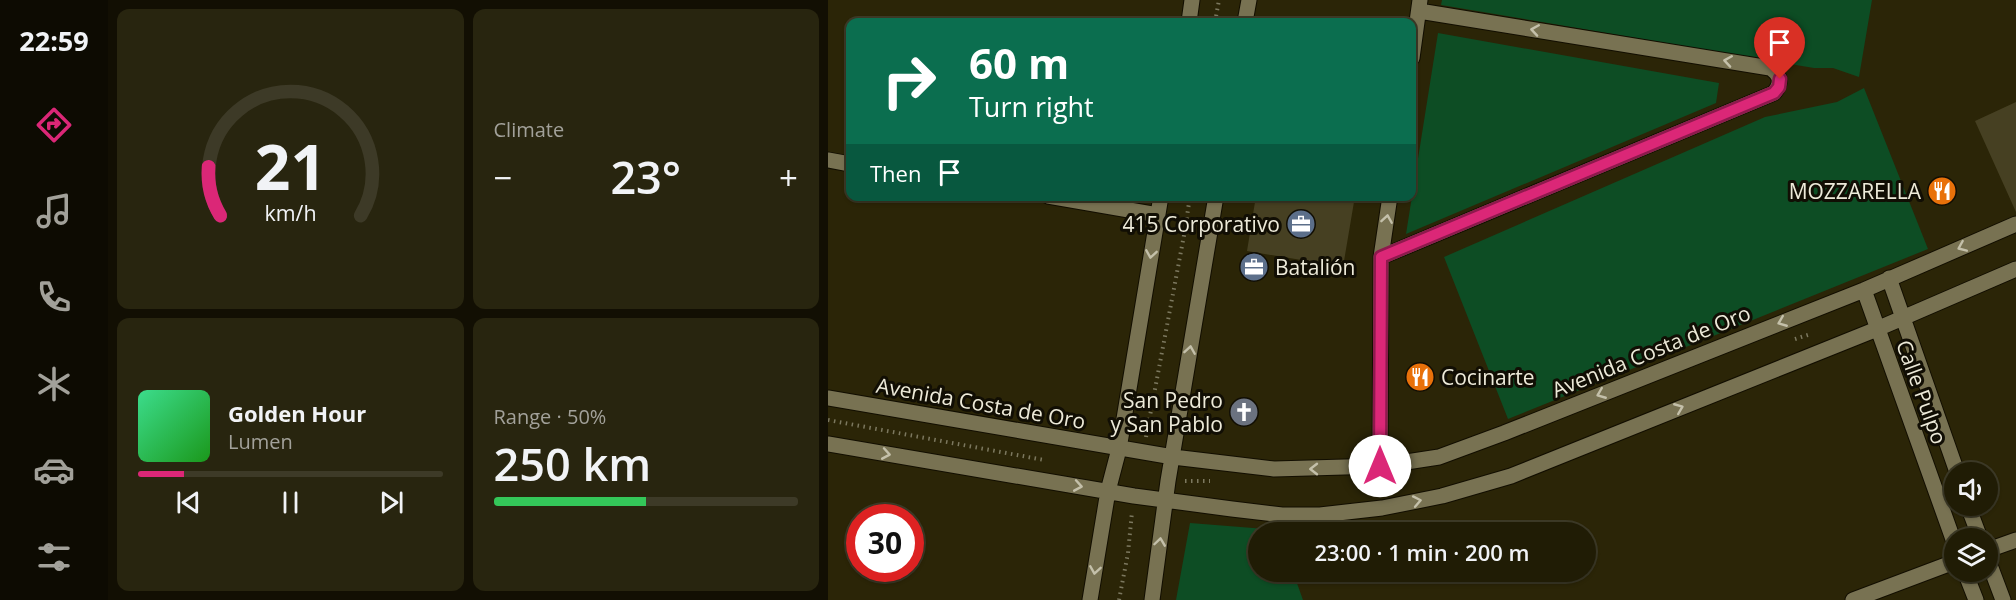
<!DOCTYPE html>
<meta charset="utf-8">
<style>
:root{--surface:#201c05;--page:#28250f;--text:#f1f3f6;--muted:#a2a19a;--line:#3d3a27;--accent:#db2777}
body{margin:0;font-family:"Open Sans",sans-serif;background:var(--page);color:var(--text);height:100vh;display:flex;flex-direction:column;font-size:22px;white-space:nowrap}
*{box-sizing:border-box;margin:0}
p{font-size:20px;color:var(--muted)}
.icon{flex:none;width:33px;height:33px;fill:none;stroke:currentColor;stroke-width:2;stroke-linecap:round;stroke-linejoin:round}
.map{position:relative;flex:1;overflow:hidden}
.details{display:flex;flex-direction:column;gap:9px;padding:9px;background:#120f03;width:720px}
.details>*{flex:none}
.banner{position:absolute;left:18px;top:18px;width:570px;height:183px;border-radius:12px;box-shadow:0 2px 4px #0004,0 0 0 2px var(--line);background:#0b6e4f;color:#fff;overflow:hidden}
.buttons{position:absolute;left:1116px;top:462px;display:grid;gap:12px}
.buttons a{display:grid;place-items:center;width:54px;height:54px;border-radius:50%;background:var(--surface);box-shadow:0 2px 4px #0004,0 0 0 2px var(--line);font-size:30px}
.speed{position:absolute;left:18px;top:504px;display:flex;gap:12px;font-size:30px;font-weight:700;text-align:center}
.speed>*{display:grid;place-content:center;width:78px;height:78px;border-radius:50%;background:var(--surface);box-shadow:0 2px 4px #0004,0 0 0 2px var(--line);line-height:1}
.speed .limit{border:9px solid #d22;background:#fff;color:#111}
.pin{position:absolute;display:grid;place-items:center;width:51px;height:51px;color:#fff;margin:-62px -26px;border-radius:50% 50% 50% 0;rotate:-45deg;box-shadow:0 0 6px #0007}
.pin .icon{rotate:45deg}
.me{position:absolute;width:66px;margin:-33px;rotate:0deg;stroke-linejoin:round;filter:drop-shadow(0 0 4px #0008)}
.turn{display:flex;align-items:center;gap:21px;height:126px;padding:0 24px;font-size:27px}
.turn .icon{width:78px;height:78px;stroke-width:2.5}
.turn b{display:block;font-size:42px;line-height:51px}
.then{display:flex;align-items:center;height:57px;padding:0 24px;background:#0003;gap:12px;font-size:22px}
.big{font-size:45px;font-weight:600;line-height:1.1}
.details .card{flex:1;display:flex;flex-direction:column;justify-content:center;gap:9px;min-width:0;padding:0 21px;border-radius:12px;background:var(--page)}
.details .dial{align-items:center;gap:0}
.dial svg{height:156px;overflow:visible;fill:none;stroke:var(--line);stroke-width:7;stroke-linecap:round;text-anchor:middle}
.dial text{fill:var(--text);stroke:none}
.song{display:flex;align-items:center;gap:18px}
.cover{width:72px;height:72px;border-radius:9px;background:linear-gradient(135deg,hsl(150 70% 55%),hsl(120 70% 35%))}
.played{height:6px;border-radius:3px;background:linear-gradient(90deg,var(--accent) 15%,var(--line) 15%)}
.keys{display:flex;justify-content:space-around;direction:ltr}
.heat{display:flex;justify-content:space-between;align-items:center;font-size:33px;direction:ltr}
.charge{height:9px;border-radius:4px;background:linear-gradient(90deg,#34c759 50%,var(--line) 0)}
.details .tiles{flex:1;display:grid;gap:9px;grid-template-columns:repeat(2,1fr)}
.trip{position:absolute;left:420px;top:522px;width:348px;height:60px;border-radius:30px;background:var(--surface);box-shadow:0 2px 4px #0004,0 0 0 2px var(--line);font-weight:600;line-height:60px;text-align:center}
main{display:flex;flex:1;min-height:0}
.tabs{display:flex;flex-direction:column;width:108px;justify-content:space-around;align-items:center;background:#0d0b02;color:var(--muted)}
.tabs .icon{width:42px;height:42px}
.tabs .on{color:var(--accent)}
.tabs b{font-size:27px;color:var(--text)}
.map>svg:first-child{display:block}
.green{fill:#0d4d24}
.building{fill:#464022}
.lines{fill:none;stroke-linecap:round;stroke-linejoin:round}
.minor-casing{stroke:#120e00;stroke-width:17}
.path{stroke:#7c785f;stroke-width:4;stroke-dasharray:1.5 4.5;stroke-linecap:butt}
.minor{stroke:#787252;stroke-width:15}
.oneway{stroke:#c4c0aa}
.route-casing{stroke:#8e194d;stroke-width:15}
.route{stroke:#db2777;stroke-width:10}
.labels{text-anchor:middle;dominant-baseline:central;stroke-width:6;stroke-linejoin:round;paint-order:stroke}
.poi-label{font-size:21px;fill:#edead9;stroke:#110e04;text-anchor:end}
.street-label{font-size:21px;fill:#edead9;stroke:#110e04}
</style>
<main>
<nav class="tabs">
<b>22:59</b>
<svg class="icon on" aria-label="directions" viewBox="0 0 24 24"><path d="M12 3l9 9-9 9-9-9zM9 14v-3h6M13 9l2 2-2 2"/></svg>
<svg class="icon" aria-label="music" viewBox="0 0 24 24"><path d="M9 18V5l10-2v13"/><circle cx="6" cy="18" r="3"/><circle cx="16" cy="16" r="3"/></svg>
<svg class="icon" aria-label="phone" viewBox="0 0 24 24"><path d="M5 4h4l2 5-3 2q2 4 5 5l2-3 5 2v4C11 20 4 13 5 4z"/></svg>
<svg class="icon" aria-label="climate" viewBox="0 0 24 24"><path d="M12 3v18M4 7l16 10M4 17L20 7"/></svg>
<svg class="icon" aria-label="car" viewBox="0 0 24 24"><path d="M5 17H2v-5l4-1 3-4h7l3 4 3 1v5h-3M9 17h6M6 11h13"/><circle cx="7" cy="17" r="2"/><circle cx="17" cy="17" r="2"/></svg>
<svg class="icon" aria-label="filters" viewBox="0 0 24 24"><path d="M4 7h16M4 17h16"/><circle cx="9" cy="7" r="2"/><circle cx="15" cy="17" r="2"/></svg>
</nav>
<section class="details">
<div class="tiles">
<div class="card dial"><svg viewBox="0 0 100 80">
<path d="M14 69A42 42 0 1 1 86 69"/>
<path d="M14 69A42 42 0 0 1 8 44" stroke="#db2777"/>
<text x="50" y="56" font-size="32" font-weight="700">21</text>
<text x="50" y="72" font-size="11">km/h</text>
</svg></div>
<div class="card"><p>Climate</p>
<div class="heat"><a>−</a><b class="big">23°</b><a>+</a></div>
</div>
<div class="card">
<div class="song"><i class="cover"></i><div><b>Golden Hour</b><p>Lumen</p></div></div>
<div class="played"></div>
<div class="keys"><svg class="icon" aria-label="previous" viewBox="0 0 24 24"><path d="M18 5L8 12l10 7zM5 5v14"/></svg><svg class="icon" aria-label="pause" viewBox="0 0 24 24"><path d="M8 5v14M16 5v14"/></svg><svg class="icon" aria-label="next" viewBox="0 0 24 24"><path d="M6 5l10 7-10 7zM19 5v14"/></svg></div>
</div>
<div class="card"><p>Range · 50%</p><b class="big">250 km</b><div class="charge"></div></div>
</div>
</section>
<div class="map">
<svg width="1188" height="600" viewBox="0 0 1188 600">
<rect width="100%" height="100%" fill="#2b2507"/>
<path class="green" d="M614,0h430l-13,77 -26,-9h-19l-373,-63z
M610,33l281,50 -3,20 -310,131z
M1036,88l64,161 -420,170 -64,-162 321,-140 72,-15z
M362,523l87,7 1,2h-20v40h35l10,28h-127z"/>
<path class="building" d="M1188,102v110l-41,-91z
M428,196h99l-12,71 -96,-16z"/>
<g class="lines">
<g class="minor-casing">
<path id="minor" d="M361,22l3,-22
M417,22l4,-22
M584,58l8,-58
M0,160l22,4
M220,196l110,19
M553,257l393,-164c8,-10 7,-18 -4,-25l-351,-57
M1061,278l68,194
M1036,290l90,252
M0,398l345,59 101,12 106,-3 59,-9 65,-24 360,-143 152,-66
M0,444l306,52 98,13 50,6h38l62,-7 60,-12 69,-20 366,-147 139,-60
M552,466l1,-209 9,-61
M1140,506l12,32
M1160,550l28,-10
M1160,560l15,40
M1137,572l11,28
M262,600l18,-109 11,-42 42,-253
M324,600l16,-119 48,-285
M1025,600l101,-38"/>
</g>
<path class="path" d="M387,22l4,-22
M967,339l16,-5
M0,420l216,40
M318,437l39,-207 5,-34
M357,481h25
M291,600l9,-47 4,-41"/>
<use href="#minor" class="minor"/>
</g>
<defs><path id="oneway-chevron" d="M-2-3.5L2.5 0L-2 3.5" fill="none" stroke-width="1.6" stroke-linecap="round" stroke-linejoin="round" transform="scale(1.5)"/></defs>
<g class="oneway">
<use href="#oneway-chevron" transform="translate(707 30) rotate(-171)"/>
<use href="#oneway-chevron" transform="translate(900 61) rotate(-171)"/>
<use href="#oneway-chevron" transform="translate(559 219) rotate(-81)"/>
<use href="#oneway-chevron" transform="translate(1134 247) rotate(157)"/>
<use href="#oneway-chevron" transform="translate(323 254) rotate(99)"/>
<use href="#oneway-chevron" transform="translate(954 322) rotate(158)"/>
<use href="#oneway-chevron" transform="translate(362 350) rotate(-81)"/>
<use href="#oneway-chevron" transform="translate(773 394) rotate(158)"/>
<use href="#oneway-chevron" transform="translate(851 408) rotate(-22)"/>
<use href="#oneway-chevron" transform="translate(58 454) rotate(10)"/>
<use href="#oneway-chevron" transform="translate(486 469) rotate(180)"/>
<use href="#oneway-chevron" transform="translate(250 486) rotate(10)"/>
<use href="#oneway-chevron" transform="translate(589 501) rotate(-11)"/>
<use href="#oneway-chevron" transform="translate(332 542) rotate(-82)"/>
<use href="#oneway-chevron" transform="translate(267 570) rotate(99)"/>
</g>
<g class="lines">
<g class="route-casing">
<path id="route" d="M552,466l1,-209 393,-164 5,-6 1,-8"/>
</g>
<use href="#route" class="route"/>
</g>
<defs>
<g id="restaurant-disc" transform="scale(1.5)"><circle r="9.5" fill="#e8710a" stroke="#110e04"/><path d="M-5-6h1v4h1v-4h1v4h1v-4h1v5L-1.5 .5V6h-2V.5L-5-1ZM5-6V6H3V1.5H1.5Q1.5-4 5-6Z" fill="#fff"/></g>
<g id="office-disc" transform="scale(1.5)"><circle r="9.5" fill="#5c6f8a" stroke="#110e04"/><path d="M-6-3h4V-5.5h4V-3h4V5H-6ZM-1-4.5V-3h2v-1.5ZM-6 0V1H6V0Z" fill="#fff"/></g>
<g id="church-disc" transform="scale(1.5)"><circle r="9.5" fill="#6b7280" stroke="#110e04"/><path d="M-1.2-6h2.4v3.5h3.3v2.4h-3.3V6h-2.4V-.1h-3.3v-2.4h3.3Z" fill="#fff"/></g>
</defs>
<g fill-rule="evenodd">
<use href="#restaurant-disc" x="1114" y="191"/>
<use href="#office-disc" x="473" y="224"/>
<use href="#office-disc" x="426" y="267"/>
<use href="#restaurant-disc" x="592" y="377"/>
<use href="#church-disc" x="416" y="412"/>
</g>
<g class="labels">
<g class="poi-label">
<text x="1093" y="191">MOZZARELLA</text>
<text x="452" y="224">415 Corporativo</text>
<text x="447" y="267" text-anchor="start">Batalión</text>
<text x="613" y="377" text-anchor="start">Cocinarte</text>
<text x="395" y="400">San Pedro<tspan x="395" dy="24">y San Pablo</tspan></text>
</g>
<g class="street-label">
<text transform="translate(823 351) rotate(-22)">Avenida Costa de Oro</text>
<text transform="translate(1094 392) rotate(70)">Calle Pulpo</text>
<text transform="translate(153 403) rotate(10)">Avenida Costa de Oro</text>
</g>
</g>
</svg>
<div class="buttons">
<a><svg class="icon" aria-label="sound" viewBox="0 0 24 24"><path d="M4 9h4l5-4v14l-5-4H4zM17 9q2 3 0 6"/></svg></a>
<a><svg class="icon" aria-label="layers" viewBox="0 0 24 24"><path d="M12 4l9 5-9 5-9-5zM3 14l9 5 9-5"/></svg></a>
</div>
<div class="speed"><div class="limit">30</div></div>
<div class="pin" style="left:952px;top:79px;background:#d93025"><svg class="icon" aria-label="arrive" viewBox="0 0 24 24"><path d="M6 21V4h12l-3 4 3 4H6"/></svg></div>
<svg class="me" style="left:552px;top:466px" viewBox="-20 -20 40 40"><circle r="19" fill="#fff"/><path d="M0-13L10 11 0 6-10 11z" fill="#db2777"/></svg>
<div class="trip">23:00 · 1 min · 200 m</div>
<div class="banner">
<div class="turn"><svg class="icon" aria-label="right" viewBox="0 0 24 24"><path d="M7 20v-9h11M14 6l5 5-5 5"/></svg><div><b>60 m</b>Turn right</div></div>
<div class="then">Then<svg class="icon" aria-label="arrive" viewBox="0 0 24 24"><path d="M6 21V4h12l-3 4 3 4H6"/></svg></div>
</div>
</div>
</main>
